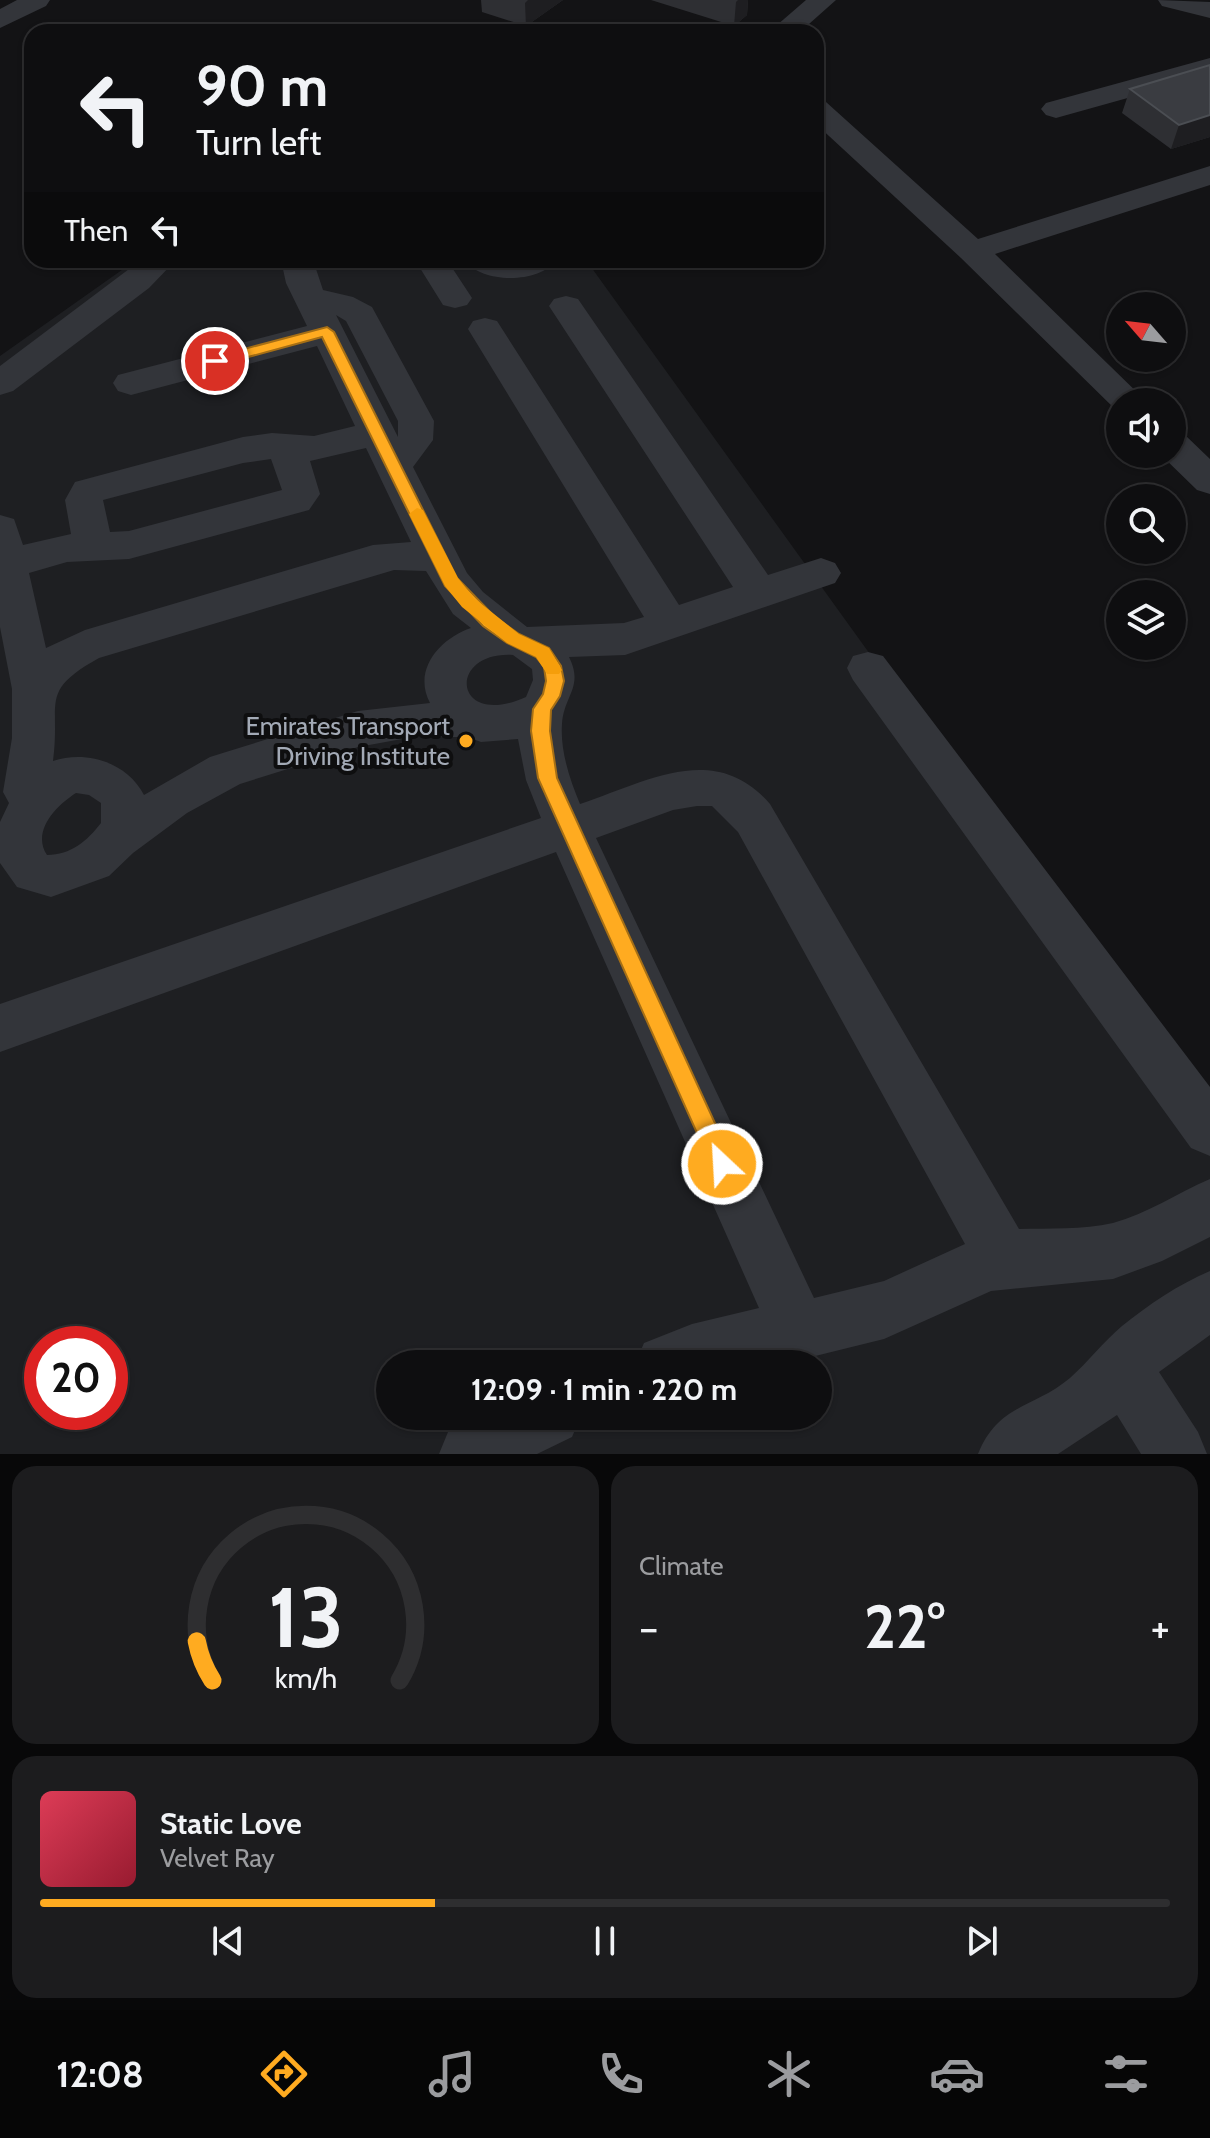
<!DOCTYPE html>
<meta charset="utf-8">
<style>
:root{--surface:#0e0e10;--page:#1c1c1e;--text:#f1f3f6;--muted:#9b9c9f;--line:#2e2e30;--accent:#ffab20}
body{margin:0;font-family:Cabin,sans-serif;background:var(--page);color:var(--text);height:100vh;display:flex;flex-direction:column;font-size:30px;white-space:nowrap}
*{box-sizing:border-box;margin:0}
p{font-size:26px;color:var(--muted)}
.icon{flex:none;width:44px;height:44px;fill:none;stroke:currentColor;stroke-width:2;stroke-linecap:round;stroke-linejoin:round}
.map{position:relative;height:1454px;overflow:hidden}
.panel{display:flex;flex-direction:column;gap:12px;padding:12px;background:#080809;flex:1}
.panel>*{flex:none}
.banner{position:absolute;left:24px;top:24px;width:800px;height:244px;border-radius:24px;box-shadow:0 2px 6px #0004,0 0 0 2px var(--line);background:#0e0e10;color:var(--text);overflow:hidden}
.needle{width:52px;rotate:298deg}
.buttons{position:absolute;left:1106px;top:292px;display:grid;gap:16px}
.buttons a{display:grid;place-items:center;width:80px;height:80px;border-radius:50%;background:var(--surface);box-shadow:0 2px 6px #0004,0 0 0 2px var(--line);font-size:40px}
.speed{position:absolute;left:24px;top:1326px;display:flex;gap:16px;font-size:40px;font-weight:700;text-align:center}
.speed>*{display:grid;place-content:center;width:104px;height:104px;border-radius:50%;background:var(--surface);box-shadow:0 2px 6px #0004,0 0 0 2px var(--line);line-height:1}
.speed .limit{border:12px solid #d22;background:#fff;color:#111}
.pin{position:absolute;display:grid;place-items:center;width:68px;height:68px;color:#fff;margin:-34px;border:4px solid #fff;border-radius:50%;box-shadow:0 2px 8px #0007}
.me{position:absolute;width:88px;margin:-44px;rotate:335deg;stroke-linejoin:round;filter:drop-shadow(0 0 6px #0008)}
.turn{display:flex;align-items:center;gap:28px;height:168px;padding:0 40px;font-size:36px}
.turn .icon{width:104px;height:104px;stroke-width:2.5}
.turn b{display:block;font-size:56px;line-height:68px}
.then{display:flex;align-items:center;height:76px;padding:0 40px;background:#0003;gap:16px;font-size:30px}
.big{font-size:60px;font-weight:700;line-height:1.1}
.panel .widget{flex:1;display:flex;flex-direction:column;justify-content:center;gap:12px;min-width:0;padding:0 28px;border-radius:24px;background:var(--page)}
.panel .dial{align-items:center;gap:0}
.dial svg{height:208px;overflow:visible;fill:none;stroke:var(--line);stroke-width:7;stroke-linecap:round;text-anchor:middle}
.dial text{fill:var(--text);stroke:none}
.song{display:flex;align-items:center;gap:24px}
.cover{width:96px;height:96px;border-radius:12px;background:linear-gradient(135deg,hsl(350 70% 55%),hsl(350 70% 35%))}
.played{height:8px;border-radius:4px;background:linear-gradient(90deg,var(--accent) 35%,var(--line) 35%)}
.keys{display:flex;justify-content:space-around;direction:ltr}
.heat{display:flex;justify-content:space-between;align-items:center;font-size:44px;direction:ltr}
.panel .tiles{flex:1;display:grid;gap:12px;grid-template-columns:1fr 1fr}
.widget:last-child{grid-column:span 2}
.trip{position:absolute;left:376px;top:1350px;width:456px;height:80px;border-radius:40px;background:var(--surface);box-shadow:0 2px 6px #0004,0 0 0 2px var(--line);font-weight:700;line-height:80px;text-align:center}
.tab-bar{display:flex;height:128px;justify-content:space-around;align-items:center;background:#060606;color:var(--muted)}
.tab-bar .icon{width:56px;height:56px}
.tab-bar .on{color:var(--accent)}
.tab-bar b{font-size:36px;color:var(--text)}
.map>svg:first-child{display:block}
.built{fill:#1e1f22;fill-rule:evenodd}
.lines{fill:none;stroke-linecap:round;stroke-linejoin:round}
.minor{fill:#33353a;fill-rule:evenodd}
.wall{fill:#2e2f33}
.shaded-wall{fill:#1e1e21}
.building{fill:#3a3c41;stroke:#4b4e53;stroke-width:2}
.route{fill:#ffab20;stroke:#a66f15;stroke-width:2}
.slow{fill:#f59e0b}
.poi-dot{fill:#ffab20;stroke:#0e0e0f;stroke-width:3}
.labels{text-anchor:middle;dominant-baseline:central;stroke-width:8;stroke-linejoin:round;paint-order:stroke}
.poi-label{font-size:26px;fill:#a3aab6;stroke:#0e0e0f;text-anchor:end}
</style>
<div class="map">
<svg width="1210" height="1454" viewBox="0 0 1210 1454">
<rect width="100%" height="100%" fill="#131315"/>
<path class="built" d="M136,260h450l624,866v328h-1210v-1098zM42,1344h68v68h-68zM390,1364h428v52h-428z"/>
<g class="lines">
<path class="minor" d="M17,0h33l-4,6 -46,22v-19z
M806,0h30l-36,32h-31z
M1158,0l52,2v16l-48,-12z
M1210,58v17l-154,43 -10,-3 -5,-6 5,-6z
M816,99l10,3 152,137 232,-73v19l-215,69 152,148h-27v9l-4,-1 -155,-152 -145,-134z
M141,260h35l-27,28 -136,103 -13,4v-29z
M281,260h32l10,30 30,7 19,10 62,114 -1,19 -20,27 54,106 16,19 44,35 97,-4 20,-6 -176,-288 5,-8 12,-3 12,3 182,284 54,-18 -184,-281 5,-7 12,-3 12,3 190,276 53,-17 14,5 6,10 -6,10 -210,72 -56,2c15,30 -5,38 -7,67 -2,27 8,56 18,80 66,-22 135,-64 190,0l249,425c31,-1 63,1 94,-6 34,-9 64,-30 97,-44v58l-48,24 -49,18 -122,12 -107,48 -85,21 -27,4h-137l9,-21 48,-19 67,-16 -203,-456 -556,200v-48l541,-186 -15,-38 -8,-41 -37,3 -14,-5h-54l-55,10 -118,37 -53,29 -54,40 -24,23 -58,21 -34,-10 -17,-24v-41l9,-19 -6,-11 9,-54v-49l-12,-62v-112l14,4 9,26 48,-11 -6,-34 10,-18 168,-45 29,-4 42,3 41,-10 -38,-80 -186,49 -13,-4 -5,-8 5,-8 189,-49 -21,-43zM336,315l10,6 52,100v16zM366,448l45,94 -38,3 -288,85 -39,18 -17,-75 38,-11 62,-3 180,-49 11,-16 -10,-33zM271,459l11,31 -153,41 -19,1 -7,-32 140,-37zM394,570l32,1 27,43 18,14c-30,10 -59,41 -41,75l-72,8 -132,41 -16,5 -66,38c-17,-33 -58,-45 -91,-34 8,-60 -15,-69 46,-103zM513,655l19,14 1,11 -7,17c-73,33 -80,-46 -13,-42zM76,793l13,2 12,8v20c-14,18 -30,32 -54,32 -16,-24 10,-50 29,-62zM697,806h15l26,26 227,412 -81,37 -70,17 -218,-460 77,-28z
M415,260h32l25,38 -5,7 -12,3 -12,-3z
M465,260h91c-16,24 -75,24 -91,0z
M1172,431l13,4 25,24v35l-13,-4 -37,-36h12z
M868,652l15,4 327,431v69l-19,-8 -338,-468 -6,-12 6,-12z
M1210,1271v64l-51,37 39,60 9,22h-66l-24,-39 -59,39h-80c21,-51 55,-45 92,-76 18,-16 33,-36 52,-52 26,-21 57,-42 88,-55z
M483,1416h98l-9,21 -35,17h-98l9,-22z"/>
</g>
<path class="wall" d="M481,0h82l-37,26 -44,-14z
M651,0h97l-1,15 -13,11z
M1210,65v72l-39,12 -49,-36 8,-24z"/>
<path class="shaded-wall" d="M528,0h35l-37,26 -1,-23z
M738,0h10l-1,15 -13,11 2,-24z
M1210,115v22l-39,12 8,-24z"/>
<path class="building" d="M1210,65v50l-31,10 -49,-36z"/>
<path class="route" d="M327,327l7,5 123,246 38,39 24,17 30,14 12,18 3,15 -4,15 -9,14 -1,21 7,47 173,378 3,8 -3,7 -8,4 -8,-4 -176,-393 -7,-47 2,-22 10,-15 3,-13 -2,-14 -8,-10 -29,-14 -24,-17 -38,-40 -123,-249 -107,29 -7,-5 2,-3z"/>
<path class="slow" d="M417,508l6,2 35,68 16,20 45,36 30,14 13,22 -3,4h-12l-11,-17 -29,-14 -45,-36 -17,-21 -36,-72z"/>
<circle class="poi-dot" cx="466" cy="741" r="8"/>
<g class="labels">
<g class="poi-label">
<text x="450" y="726">Emirates Transport<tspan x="450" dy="30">Driving Institute</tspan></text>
</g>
</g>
</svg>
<div class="buttons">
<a><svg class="needle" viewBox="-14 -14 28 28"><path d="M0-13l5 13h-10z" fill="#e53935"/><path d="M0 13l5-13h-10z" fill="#9b9c9f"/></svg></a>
<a><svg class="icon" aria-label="sound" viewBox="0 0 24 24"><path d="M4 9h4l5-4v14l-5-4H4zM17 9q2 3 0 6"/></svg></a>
<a><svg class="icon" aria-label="search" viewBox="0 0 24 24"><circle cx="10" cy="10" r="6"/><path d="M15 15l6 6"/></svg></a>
<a><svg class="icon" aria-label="layers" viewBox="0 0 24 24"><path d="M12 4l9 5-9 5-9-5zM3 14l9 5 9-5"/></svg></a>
</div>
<div class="speed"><div class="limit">20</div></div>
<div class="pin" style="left:215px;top:361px;background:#d93025"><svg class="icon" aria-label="arrive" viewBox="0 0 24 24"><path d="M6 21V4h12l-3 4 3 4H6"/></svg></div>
<svg class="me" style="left:722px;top:1164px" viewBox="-20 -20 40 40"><circle r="17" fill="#ffab20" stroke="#fff" stroke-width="3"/><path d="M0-11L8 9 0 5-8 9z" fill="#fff"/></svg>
<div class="trip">12:09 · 1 min · 220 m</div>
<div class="banner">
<div class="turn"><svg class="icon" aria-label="left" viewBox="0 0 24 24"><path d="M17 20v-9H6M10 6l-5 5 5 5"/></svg><div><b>90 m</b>Turn left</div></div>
<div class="then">Then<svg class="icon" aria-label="left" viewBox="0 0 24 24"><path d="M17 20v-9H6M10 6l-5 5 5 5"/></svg></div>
</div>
</div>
<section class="panel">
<div class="tiles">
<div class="widget dial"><svg viewBox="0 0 100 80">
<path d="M14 69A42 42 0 1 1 86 69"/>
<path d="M14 69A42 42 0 0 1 8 54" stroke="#ffab20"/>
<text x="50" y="56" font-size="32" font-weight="700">13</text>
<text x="50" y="72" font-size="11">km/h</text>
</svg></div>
<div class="widget"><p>Climate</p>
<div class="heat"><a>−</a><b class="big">22°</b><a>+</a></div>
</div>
<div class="widget">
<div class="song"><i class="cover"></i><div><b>Static Love</b><p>Velvet Ray</p></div></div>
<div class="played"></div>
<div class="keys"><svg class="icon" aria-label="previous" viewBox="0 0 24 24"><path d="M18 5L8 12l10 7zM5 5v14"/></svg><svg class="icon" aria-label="pause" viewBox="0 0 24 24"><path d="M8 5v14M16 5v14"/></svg><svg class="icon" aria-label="next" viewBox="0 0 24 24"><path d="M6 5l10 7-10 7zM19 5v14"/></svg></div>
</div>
</div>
</section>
<nav class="tab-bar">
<b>12:08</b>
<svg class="icon on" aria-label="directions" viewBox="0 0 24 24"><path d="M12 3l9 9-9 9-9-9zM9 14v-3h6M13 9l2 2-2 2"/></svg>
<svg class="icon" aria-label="music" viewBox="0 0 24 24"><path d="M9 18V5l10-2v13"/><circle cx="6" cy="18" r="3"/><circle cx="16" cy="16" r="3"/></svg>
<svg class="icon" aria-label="phone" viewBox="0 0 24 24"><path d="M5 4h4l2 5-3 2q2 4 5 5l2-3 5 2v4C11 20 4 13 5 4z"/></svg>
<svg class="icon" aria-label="climate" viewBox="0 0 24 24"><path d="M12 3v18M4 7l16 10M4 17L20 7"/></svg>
<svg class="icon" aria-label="car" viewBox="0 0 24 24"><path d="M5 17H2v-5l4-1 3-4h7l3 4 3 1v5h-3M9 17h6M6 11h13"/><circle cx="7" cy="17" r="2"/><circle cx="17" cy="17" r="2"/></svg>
<svg class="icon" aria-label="filters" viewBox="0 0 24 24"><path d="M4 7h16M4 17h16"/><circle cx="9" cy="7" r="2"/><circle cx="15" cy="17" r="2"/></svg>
</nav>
